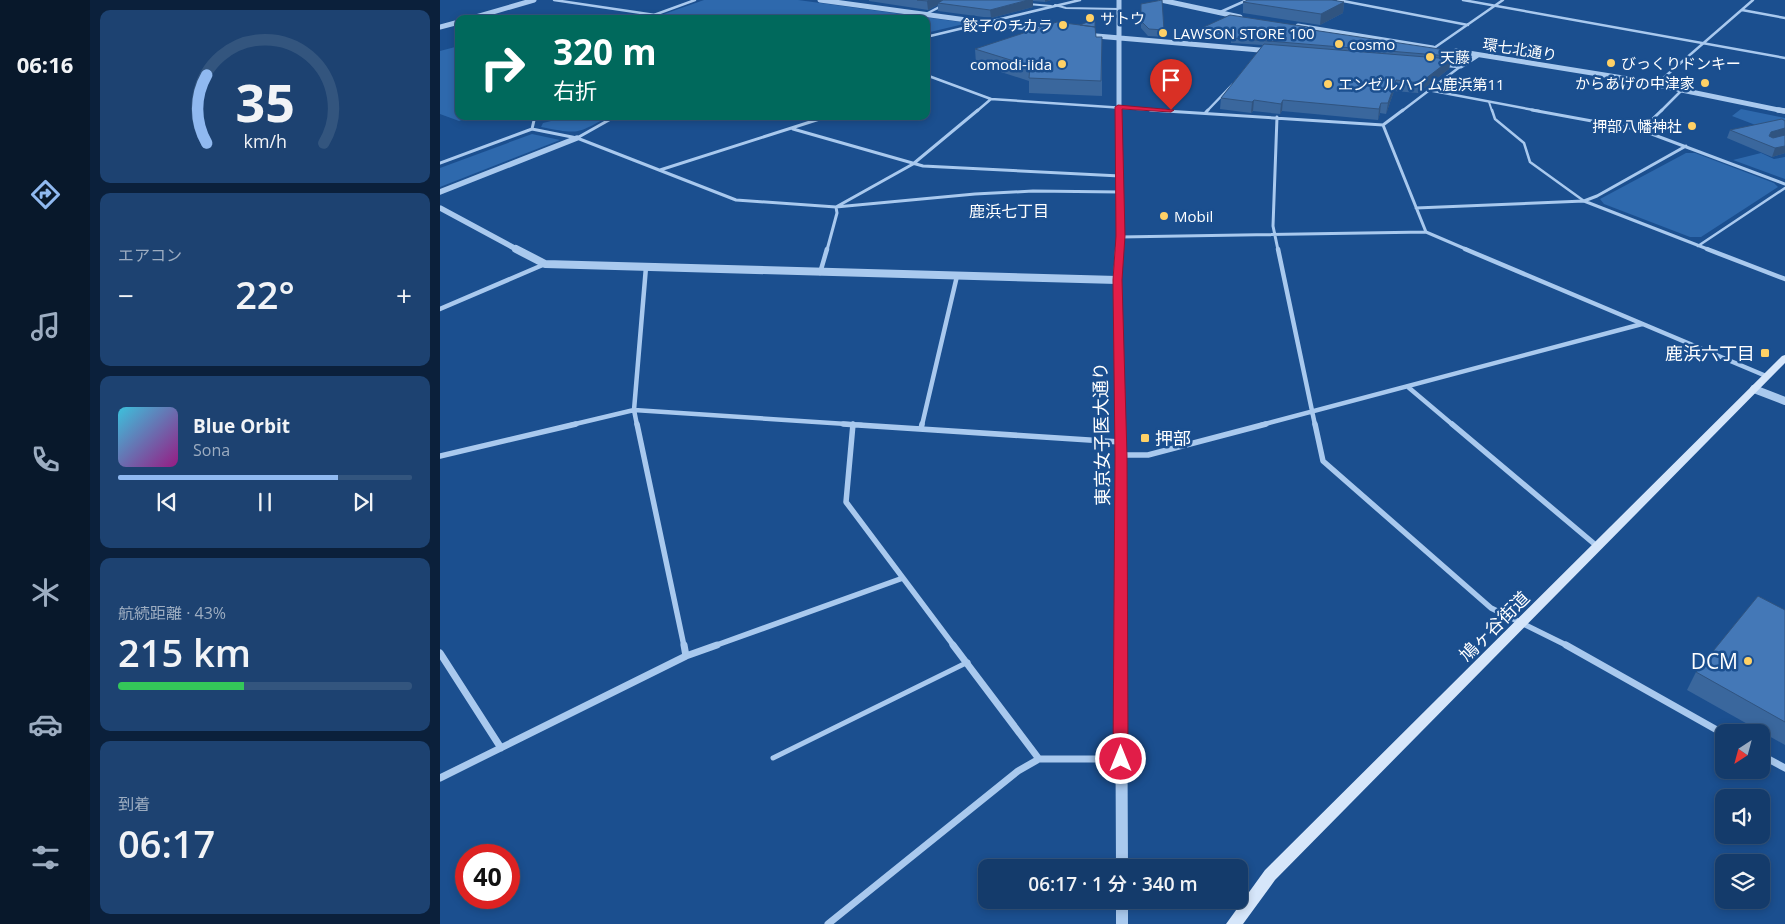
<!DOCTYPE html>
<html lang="ja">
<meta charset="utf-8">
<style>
:root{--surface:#143b6b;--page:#1d4271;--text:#f1f3f6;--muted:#9dadc1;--line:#33557e;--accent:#90b9f0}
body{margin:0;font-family:"Open Sans","Noto Sans JP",sans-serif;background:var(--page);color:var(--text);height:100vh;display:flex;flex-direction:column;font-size:19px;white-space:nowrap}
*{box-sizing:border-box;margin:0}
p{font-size:16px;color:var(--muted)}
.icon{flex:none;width:28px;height:28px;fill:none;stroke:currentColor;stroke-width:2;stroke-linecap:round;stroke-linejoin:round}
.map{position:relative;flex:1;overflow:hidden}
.drawer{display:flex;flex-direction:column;gap:10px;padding:10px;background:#0b203b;width:350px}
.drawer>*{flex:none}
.top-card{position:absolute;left:15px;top:15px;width:475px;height:105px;border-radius:10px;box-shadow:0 2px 8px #0003,0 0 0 1px var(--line);background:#00695c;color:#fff;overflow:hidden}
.needle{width:32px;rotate:216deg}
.fabs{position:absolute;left:1275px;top:724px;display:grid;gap:10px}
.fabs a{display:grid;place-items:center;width:55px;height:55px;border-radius:10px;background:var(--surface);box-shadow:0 2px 8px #0003,0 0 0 1px var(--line);font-size:25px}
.speed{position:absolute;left:15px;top:844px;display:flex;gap:10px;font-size:25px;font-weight:700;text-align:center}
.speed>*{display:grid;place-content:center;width:65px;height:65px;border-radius:50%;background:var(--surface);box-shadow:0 2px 8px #0003,0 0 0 1px var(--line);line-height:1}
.speed .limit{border:8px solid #d22;background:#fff;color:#111}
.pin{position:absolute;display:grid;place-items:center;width:42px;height:42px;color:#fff;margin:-51px -21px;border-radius:50% 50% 50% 0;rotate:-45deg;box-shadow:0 0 5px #0007}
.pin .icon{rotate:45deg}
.me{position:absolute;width:55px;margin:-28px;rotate:0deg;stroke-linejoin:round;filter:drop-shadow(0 0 4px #0008)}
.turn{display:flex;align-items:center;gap:18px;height:105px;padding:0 15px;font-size:22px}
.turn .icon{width:65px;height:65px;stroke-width:2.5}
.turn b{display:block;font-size:35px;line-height:42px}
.big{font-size:38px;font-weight:600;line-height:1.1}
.drawer .card{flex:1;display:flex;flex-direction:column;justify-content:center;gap:8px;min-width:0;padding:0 18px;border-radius:10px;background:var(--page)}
.drawer .dial{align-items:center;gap:0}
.dial svg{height:130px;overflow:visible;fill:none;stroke:var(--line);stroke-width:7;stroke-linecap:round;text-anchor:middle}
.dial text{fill:var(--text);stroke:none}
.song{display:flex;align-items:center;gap:15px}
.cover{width:60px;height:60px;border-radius:8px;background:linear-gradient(135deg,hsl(190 70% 55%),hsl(310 70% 35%))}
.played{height:5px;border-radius:2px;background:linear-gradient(90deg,var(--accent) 75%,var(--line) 75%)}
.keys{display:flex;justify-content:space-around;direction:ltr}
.heat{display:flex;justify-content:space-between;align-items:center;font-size:28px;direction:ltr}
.charge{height:8px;border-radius:4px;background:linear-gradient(90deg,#34c759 43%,var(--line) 0)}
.trip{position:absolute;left:538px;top:859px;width:270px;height:50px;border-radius:10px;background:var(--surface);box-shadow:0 2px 8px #0003,0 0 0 1px var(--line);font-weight:600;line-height:50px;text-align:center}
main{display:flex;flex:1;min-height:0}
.tabs{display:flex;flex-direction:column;width:90px;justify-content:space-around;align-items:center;background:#08182b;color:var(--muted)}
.tabs .icon{width:35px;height:35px}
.tabs .on{color:var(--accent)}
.tabs b{font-size:22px;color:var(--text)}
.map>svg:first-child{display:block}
.green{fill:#2e69ad}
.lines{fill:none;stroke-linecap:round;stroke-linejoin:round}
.service-far2{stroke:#a9c9ee;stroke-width:2}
.service-far1{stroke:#a9c9ee;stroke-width:2.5}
.service{stroke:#a9c9ee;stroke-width:5}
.minor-far4{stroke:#a9c9ee;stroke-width:2.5}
.minor-far3{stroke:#a9c9ee;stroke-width:3}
.minor-far2{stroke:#a9c9ee;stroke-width:4.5}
.minor-far1{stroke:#a9c9ee;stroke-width:5.5}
.minor{stroke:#a9c9ee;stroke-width:7}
.tertiary-far4{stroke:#a9c9ee;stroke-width:5}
.tertiary-far3{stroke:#a9c9ee;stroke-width:5.5}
.tertiary-far2{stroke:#a9c9ee;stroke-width:8}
.tertiary-far1{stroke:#a9c9ee;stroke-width:9}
.tertiary{stroke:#a9c9ee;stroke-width:12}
.secondary{fill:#d6e6fa;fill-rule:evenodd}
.wall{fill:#3a679d}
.shaded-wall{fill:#305480}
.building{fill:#4478b7;stroke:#305480}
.route{fill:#e11d48;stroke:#92132f}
.poi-dot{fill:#ffd166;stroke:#1b4f8f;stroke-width:2}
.labels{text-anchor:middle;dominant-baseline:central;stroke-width:5;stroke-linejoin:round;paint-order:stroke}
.far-poi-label{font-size:15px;fill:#fff;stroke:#1b4f8f;text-anchor:start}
.far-street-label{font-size:15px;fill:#fff;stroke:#1b4f8f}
.far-neighbourhood-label{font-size:16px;fill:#fff;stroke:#1b4f8f}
.poi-label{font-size:18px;fill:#fff;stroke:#1b4f8f;text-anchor:end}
.street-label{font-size:18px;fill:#fff;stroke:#1b4f8f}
.near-poi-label{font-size:21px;fill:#fff;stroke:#1b4f8f;text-anchor:end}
</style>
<main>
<nav class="tabs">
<b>06:16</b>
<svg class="icon on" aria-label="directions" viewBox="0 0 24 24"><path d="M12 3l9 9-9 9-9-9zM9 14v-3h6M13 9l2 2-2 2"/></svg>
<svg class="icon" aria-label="music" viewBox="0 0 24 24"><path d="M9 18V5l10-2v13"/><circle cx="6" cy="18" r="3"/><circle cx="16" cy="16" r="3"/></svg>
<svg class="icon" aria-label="phone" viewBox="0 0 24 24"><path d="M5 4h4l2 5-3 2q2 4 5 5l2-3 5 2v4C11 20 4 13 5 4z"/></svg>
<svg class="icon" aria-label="climate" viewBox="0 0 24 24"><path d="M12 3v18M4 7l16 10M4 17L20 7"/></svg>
<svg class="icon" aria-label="car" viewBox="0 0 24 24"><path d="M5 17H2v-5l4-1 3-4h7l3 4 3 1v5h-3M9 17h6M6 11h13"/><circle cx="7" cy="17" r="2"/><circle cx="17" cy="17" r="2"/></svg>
<svg class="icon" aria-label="filters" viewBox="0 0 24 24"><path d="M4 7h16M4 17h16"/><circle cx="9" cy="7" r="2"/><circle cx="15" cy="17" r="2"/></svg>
</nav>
<section class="drawer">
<div class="card dial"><svg viewBox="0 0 100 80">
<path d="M14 69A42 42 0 1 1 86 69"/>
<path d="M14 69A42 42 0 0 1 14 27" stroke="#90b9f0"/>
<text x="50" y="56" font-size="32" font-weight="700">35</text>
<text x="50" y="72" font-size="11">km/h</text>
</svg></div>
<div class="card"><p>エアコン</p>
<div class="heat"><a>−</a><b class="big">22°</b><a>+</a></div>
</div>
<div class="card">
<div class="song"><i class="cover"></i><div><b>Blue Orbit</b><p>Sona</p></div></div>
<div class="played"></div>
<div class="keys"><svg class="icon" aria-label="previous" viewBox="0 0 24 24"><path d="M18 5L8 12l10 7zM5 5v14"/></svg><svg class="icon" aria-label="pause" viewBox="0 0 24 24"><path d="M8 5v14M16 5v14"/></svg><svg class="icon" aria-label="next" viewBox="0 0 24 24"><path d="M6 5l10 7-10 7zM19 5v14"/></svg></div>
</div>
<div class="card"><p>航続距離 · 43%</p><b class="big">215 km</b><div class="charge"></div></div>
<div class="card"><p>到着</p><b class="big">06:17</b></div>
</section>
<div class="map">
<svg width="1345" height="924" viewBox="0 0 1345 924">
<rect width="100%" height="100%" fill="#1b4f8f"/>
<path class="green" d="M264,0h94l170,23 -42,10v-14h-276z
M19,46v70h14l-14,5 -19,-7v-63z
M1301,109l44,9v7l-19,4 -34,-13z
M131,116h38c-33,19 -31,18 -68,11l2,-4z
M92,134l28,6 -120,47v-19z
M1246,153h9l79,30 4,4 -77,50h-11l-86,-33 -4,-5z
M1321,153l13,6 11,-2v22l-52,-19z"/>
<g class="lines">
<path class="service-far2" d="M588,4l23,2
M615,5l11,3 53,1
M1049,102l3,9"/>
<path class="service-far1" d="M1052,110l3,9 29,24 6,19 54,39
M1258,246l87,-58"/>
<path class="service" d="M333,758l195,-96"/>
<path class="minor-far4" d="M114,0l101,15
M898,0l130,25
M1023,0l322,58
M1302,10l43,8
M778,13l29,-13
M486,14l27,-14
M203,19l52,-19
M486,37l154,-37
M994,48l69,-48
M486,75l65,24
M1219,85l2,-5 92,-80
M988,90l111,21
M537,111l14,-12 178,12
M767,111l26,-27
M962,111l59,-45
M1221,111l21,-21"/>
<path class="minor-far3" d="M710,110l233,15
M963,110l-20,15 43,107
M1092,110l109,20 144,54
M766,112l2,-2
M837,117l-4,109 5,24
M92,129l3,-13
M353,129l130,37 197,10
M1201,130l21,-20
M137,138l39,-22
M0,163l92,-34 45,9 159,62 100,7 139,-13 58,-3 87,1
M220,170l169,-54
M1144,201l126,49
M976,208l168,-7 13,-5 89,-50
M680,237l306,-5 42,18
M387,250l10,-37 -1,-6 77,-43 65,-54"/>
<path class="minor-far2" d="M838,249l37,176
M1025,249l301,127
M1267,249l78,30
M380,273l7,-24
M0,309l105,-45
M968,387l45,38
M131,425l63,-15 228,15
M197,425l-3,-15 12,-143
M482,425l35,-149
M821,425l381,-101"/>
<path class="minor-far1" d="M197,424l47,222
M403,424l277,18
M413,424l-7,78 108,144
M875,424l8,37 168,147 77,38
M1012,424l146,123
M481,429l1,-5
M681,455h27l118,-31
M0,456l136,-32
M274,646l189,-68"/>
<path class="minor" d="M244,645l2,11
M513,645l86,114
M1126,645l158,89
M0,653l61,95
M1321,755l24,13
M0,778l246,-122 31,-11
M388,924l190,-153 21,-12h81"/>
<path class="tertiary-far4" d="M380,0l227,31
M679,0v111
M721,0l79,17
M29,19l65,-19
M858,26l135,22
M0,27l19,-5
M645,35l186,16
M1016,51l167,27 161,33
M999,64l22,2 17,-11"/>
<path class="tertiary-far3" d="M1338,110l7,1
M0,192l137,-54
M0,208l78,42
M679,250v-140"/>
<path class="tertiary-far2" d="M76,249l29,15 572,16
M679,249l-2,31 3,145
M1314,389l31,12"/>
<path class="tertiary-far1" d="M680,424l1,222"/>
<path class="tertiary" d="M681,645l1,223
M682,900v24"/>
<path class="secondary" d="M1345,355v8l-510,517 -32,44h-17l39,-54 517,-514z"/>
</g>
<path class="wall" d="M429,0h182l-6,2 -12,-1v6l-42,11 -53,-7v-6l-10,5 -59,-9z
M803,2h101l-1,11 -23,12 -77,-12z
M701,4l23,26v7l-16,-1 -7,-8z
M640,25l16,12h6v59l-73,-3v-12l-53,-17 -1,-15z
M868,27v2l158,28 -6,5 -9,-1 -2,8 -31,24 -24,-2 -8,23 -6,-1 -2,7 -96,-9 -2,3 -27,-3 -2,2 -31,-4 1,-11 42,-53 -32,-2v-3l-38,-3v-5z
M1345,121v32l-13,4 -45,-19 3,-8z
M1345,610v135l-98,-55 9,-18z"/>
<path class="shaded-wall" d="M490,0h17l-9,3v2l-10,5 -1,-9z
M588,0h5v7l-42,11 -1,-8z
M605,0h6l-6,2z
M904,2l-1,11 -23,12 1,-11z
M1026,53v4l-6,5 1,-5z
M1011,59l-2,10 -31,24 2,-10z
M956,80l-2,11 -8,23 2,-11z
M814,100l-1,11 -2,2 1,-11z
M843,100l-1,11 -2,3 1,-10z
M941,103l-1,10 -2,7 1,-11z
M1345,128v8l-17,4 3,-8z
M1345,146v7l-13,4 3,-9z"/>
<path class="building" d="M477,0h13l-3,1z
M503,0h85l-38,10 -52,-7z
M722,0l2,30 -15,-1 -8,-8v-17z
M808,0h84l12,2 -23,12 -78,-12z
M790,15l78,12 -2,2 160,24 -5,4 -229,-19 2,-2 -41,-4z
M655,19v8l-15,-2z
M617,22l38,5 1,10h6l-1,44 -72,-3 1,-12 -55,-17z
M824,44l187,15 -31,24 -24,-3 -8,23h-7l-2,6 -96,-9 -2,4 -27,-4 -2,2 -31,-4z
M1342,119l3,2v7l-14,4 -2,4 4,2 12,-3v11l-10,2 -45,-18z
M1318,596l27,14v112l-89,-50z"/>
<path class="route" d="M678,105l56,5 -3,2 -49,-3 3,127 -3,44 5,176 1,303 -2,4 -5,2 -5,-2 -3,-4 2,-303 -2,-176 3,-44 -1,-129z"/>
<g class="poi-dot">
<circle cx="650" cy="18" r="5"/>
<circle cx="623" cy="25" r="5"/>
<circle cx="723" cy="33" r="5"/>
<circle cx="899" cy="44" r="5"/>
<circle cx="990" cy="57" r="5"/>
<circle cx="1171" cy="63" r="5"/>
<circle cx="622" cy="64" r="5"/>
<circle cx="1265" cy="83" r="5"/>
<circle cx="888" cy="84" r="5"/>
<circle cx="1252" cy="126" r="5"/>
<circle cx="724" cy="216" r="5"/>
<rect x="1320" y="348" width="10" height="10" rx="2.5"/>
<rect x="700" y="433" width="10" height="10" rx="2.5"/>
<circle cx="1308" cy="661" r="5"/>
</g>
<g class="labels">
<g class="far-poi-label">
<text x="660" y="18">サトウ</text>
<text x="613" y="25" text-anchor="end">餃子のチカラ</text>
<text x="733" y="33">LAWSON STORE 100</text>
<text x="909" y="44">cosmo</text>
<text x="1000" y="57">天藤</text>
<text x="1181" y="63">びっくりドンキー</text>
<text x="612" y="64" text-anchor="end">comodi-iida</text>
<text x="1255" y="83" text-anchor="end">からあげの中津家</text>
<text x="898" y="84">エンゼルハイム鹿浜第11</text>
<text x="1242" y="126" text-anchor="end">押部八幡神社</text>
<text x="734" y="216">Mobil</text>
</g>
<g class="far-street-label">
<text transform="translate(1080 49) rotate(9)">環七北通り</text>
</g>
<g class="far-neighbourhood-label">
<text x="569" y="211">鹿浜七丁目</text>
</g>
<g class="poi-label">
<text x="1315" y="353">鹿浜六丁目</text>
<text x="715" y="438" text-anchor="start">押部</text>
</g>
<g class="street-label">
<text transform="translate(661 434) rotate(-91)">東京女子医大通り</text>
<text transform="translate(1054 626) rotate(-45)">鳩ヶ谷街道</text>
</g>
<g class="near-poi-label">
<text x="1298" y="661">DCM</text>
</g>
</g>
</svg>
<div class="fabs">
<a><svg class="needle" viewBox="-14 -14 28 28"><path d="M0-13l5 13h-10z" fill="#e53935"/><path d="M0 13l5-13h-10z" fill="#9dadc1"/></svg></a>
<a><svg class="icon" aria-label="sound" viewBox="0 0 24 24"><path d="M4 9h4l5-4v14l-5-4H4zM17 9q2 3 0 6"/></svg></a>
<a><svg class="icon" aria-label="layers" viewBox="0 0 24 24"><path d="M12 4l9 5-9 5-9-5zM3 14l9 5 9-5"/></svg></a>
</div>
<div class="speed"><div class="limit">40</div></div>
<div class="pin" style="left:731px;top:110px;background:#d93025"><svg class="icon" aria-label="arrive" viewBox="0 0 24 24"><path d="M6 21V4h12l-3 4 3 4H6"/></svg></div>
<svg class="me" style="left:681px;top:759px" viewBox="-20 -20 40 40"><circle r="17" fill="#e11d48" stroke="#fff" stroke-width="3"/><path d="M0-11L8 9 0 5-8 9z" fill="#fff"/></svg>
<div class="trip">06:17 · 1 分 · 340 m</div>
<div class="top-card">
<div class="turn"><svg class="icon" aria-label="right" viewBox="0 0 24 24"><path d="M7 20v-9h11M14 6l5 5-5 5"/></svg><div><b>320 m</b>右折</div></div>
</div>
</div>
</main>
